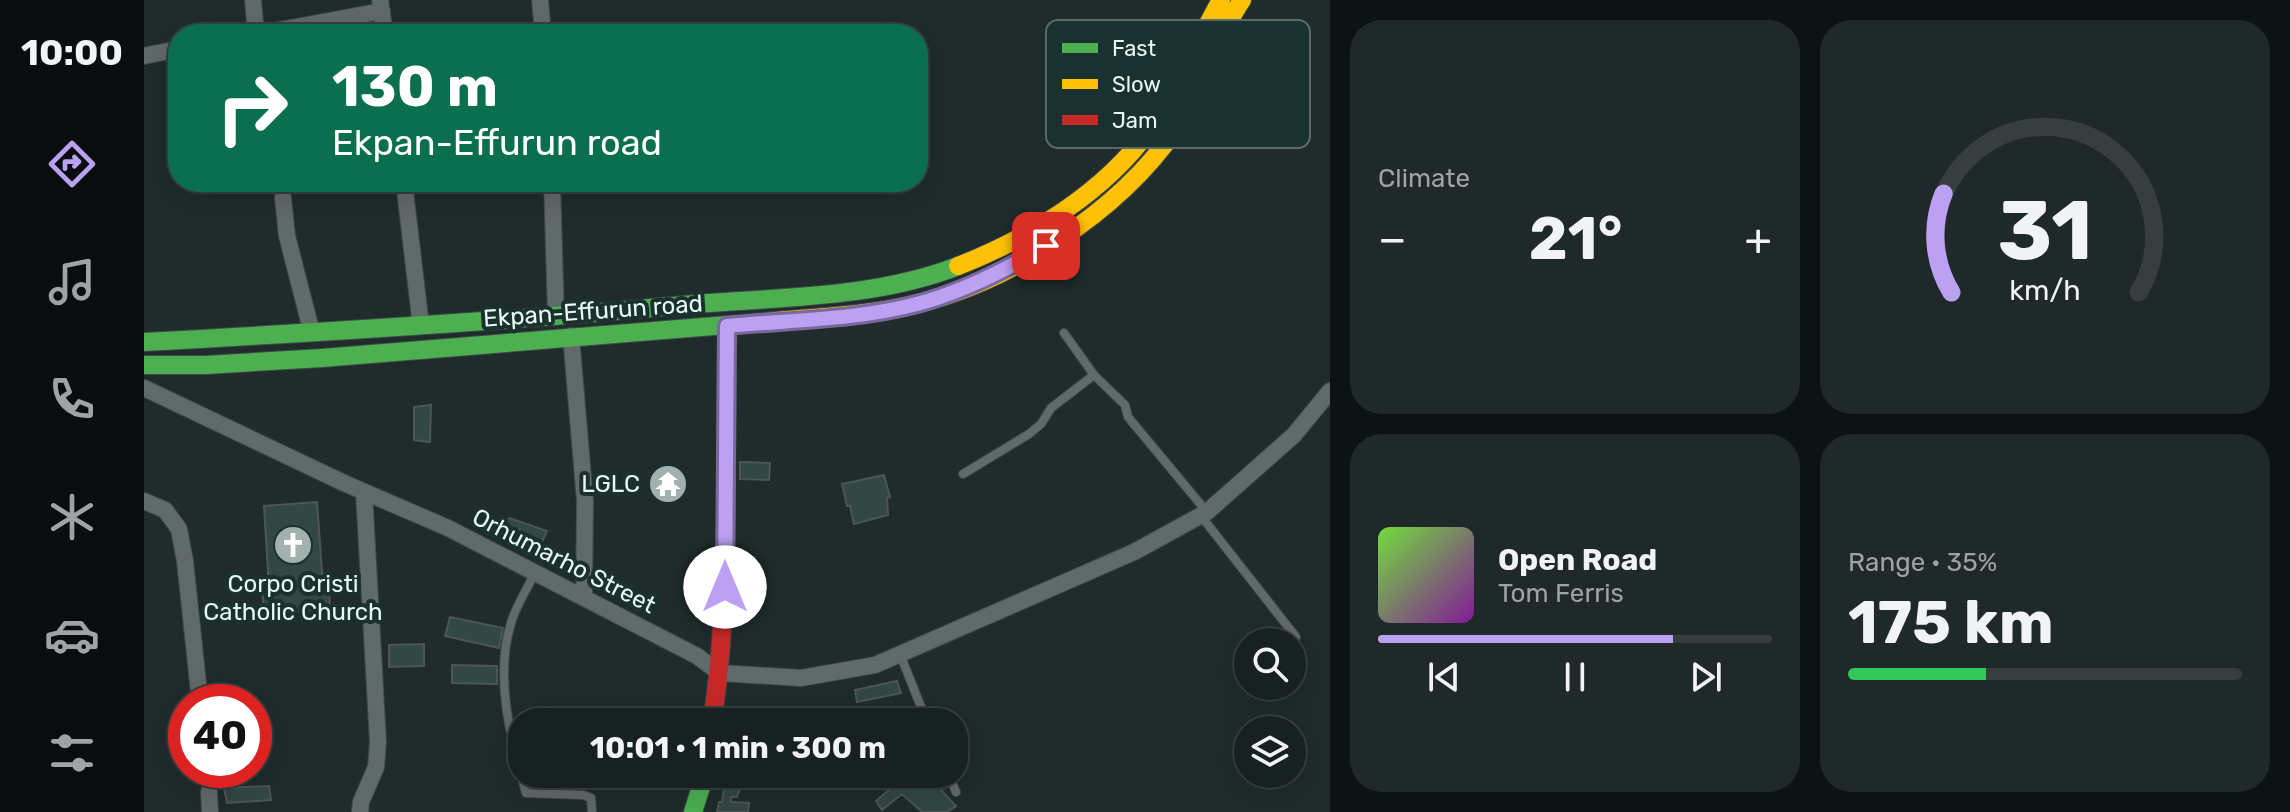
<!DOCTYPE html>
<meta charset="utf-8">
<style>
:root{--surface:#172120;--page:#202929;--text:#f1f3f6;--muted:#9ea3a5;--line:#363e3e;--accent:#bca0f2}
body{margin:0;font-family:Rubik,sans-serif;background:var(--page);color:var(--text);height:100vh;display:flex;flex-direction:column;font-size:30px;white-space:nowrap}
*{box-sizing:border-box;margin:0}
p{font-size:26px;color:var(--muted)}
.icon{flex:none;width:44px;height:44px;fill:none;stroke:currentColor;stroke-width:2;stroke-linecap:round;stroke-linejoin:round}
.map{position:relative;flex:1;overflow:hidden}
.side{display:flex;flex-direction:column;gap:20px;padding:20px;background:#0d1212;width:960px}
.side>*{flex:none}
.hud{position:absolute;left:24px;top:24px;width:760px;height:168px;border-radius:32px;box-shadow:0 8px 32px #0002,0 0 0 2px var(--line);background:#0b6e4f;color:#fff;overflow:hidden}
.controls{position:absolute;left:1090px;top:628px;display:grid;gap:16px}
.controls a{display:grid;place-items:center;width:72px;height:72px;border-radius:50%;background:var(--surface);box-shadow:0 8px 32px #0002,0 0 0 2px var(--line);font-size:40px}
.speed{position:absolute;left:24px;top:684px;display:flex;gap:16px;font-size:40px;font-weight:700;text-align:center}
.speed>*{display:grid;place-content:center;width:104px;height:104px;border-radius:50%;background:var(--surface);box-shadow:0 8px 32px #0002,0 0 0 2px var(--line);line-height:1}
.speed .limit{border:12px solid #d22;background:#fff;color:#111}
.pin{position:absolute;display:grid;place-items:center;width:68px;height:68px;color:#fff;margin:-34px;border-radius:16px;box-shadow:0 4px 12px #0006}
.me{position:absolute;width:88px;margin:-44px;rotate:0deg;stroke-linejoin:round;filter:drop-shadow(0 0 6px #0008)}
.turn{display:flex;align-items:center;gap:28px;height:168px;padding:0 32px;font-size:36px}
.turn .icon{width:104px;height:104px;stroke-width:2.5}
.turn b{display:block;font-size:56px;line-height:68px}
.big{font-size:60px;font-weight:700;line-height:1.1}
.side .widget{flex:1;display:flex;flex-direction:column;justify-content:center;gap:12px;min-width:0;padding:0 28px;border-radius:32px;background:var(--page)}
.side .dial{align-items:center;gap:0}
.dial svg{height:208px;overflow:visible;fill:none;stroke:var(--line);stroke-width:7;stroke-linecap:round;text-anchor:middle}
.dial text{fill:var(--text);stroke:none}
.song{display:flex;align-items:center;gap:24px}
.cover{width:96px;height:96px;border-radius:12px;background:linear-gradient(135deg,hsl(100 70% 55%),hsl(290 70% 35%))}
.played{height:8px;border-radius:4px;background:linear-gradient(90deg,var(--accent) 75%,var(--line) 75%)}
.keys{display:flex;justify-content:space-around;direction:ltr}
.heat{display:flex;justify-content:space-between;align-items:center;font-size:44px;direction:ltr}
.charge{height:12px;border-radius:6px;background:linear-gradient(90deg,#34c759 35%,var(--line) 0)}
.side .tiles{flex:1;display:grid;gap:20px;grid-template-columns:repeat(2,1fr)}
.trip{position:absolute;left:364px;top:708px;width:460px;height:80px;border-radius:32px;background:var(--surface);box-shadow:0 8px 32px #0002,0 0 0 2px var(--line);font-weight:700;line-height:80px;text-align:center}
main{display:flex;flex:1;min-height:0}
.tab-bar{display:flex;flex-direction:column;width:144px;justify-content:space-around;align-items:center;background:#090d0d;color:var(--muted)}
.tab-bar .icon{width:56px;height:56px}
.tab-bar .on{color:var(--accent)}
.tab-bar b{font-size:36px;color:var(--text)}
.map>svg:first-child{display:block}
.building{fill:#334745;stroke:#4b5655;stroke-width:2}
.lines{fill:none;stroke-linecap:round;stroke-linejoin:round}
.lane-casing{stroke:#3e4948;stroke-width:10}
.street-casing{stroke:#3e4948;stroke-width:18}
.fast-casing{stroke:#3e4948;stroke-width:20}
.slow-casing{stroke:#3e4948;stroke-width:20}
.jam-casing{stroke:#3e4948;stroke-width:20}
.lane{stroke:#606a68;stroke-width:8}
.street{stroke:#606a68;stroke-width:16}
.fast{stroke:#4caf50;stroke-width:18}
.slow{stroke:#ffc107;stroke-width:18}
.jam{stroke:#c62828;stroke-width:18}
.route-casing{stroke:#7a689d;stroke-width:20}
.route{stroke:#bca0f2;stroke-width:14}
.labels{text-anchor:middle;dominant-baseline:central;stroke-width:8;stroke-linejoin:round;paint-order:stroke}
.street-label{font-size:24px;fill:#e9f7f5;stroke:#1a312f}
.poi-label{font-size:24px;fill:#e9f7f5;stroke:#1a312f;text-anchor:end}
.key{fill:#1a312f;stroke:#586c6a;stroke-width:2}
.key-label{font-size:22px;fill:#e9f7f5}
</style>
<main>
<nav class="tab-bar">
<b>10:00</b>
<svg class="icon on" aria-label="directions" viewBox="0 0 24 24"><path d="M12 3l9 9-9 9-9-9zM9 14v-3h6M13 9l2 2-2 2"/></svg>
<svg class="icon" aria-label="music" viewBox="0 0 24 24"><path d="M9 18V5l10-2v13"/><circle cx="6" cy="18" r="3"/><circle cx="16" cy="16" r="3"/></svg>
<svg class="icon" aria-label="phone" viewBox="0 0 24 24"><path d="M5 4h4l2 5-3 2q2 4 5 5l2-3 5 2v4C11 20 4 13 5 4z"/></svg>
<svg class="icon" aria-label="climate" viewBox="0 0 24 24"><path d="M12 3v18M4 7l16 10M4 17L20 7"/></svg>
<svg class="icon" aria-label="car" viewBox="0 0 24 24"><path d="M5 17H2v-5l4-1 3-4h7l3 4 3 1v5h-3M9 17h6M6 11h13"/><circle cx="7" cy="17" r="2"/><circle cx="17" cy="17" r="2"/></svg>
<svg class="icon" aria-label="filters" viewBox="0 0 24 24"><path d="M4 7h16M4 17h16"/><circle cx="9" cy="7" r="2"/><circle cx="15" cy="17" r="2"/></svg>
</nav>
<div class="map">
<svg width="1186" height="812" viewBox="0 0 1186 812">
<rect width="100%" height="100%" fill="#1f2c2b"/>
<path class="building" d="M287,405l-1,37 -16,-2v-33z
M596,462l30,1 -1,17 -29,-1z
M740,475l6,22 -3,1 1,17 -34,9 -4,-18h-3l-5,-22z
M173,502l6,83 6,-1 1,25 -66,5 -2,-25 7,-1 -5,-82z
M365,518l38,13 -5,11 -36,-19z
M306,617l53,11 -4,20 -54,-12z
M280,644v22l-35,1v-22z
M308,665l45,1v18l-45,-1z
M753,681l4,12 -44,9 -2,-12z
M582,774l19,1 -8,22h-6v5l18,1 -1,9h-31l2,-10h3z
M764,774h29l9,13 -5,3 15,16 -9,6h-25l-20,-18 -20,16 -6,-9z
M125,786l2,14 -44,3 -3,-15z"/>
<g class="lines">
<g class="lane-casing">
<path id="lane" d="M920,333l30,42 31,30 3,12 79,95
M819,474l66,-40 12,-10 10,-16 43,-33
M1057,516l95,121
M391,573c-8,16 -19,33 -24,50 -17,55 0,116 15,170l57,2 8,3 1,14
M756,654l27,68
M804,774l8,18"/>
</g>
<g class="street-casing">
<path id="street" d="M109,0l3,34
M236,0l5,34
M396,0l3,34
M114,34l124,-23
M0,56l34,-7
M260,182l17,144
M408,182l4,135
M139,198l4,38 25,97
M427,336l14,165 -1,97
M0,388l200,95 104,45 249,128 23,17 81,5 74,-13 259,-113 73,-40 87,-77 36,-44
M0,501l21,9 14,19 6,32 15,141
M65,792l1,20
M216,812l1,-10 15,-35 2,-25 -14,-250"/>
</g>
<g class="fast-casing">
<path id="fast" d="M0,342c184,-10 368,-21 551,-38 87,-7 181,-6 263,-38
M0,365h62l116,-7 454,-37
M582,512l1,-186
M549,812l12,-38"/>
</g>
<g class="slow-casing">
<path id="slow" d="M814,266c72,-28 147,-74 192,-137 28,-40 47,-87 71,-129
M632,321c44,-4 89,-6 132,-15 100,-22 210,-93 268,-177 27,-40 39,-89 66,-129"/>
</g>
<g class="jam-casing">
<path id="jam" d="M568,722c11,-70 13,-139 14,-210"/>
</g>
<use href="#lane" class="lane"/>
<use href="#street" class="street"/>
<use href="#fast" class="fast"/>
<use href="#slow" class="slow"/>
<use href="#jam" class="jam"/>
</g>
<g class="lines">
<g class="route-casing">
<path id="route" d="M581,587l2,-261c62,-6 129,-6 190,-22 45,-12 89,-34 129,-58"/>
</g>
<use href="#route" class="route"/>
</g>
<defs>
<g id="temple-disc" transform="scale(2)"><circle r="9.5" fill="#a2b0ae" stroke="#1a312f"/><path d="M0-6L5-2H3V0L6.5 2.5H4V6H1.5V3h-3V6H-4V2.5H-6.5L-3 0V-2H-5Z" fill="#fff"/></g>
<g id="church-disc" transform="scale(2)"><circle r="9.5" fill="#a2b0ae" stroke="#1a312f"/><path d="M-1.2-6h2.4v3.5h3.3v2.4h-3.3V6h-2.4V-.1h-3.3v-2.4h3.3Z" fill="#fff"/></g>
</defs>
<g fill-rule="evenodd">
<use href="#temple-disc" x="524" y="484"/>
<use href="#church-disc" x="149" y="545"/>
</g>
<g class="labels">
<g class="street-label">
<text transform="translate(449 311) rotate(-4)">Ekpan-Effurun road</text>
<text transform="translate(420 561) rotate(27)">Orhumarho Street</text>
</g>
<g class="poi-label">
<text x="496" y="484">LGLC</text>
<text x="149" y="584" text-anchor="middle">Corpo Cristi<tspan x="149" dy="28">Catholic Church</tspan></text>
</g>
</g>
<rect x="902" y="20" width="264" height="128" rx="12" class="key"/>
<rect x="918" y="43" width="36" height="10" fill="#4caf50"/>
<rect x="918" y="79" width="36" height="10" fill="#ffc107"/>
<rect x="918" y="115" width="36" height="10" fill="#c62828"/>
<g class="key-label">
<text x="968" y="56">Fast</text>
<text x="968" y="92">Slow</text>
<text x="968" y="128">Jam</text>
</g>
</svg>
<div class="controls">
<a><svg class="icon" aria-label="search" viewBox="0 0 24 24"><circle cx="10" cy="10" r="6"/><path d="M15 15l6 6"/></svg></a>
<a><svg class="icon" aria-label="layers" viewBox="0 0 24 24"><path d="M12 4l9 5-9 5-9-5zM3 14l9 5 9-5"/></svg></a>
</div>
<div class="speed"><div class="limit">40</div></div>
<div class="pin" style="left:902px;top:246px;background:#d93025"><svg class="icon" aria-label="arrive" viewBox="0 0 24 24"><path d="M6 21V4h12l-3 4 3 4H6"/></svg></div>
<svg class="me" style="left:581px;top:587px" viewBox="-20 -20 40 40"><circle r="19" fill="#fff"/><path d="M0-13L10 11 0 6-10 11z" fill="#bca0f2"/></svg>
<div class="trip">10:01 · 1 min · 300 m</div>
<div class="hud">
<div class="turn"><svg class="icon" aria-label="right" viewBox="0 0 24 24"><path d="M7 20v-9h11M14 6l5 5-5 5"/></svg><div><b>130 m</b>Ekpan-Effurun road</div></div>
</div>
</div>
<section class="side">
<div class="tiles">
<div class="widget"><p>Climate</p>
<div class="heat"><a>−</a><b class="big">21°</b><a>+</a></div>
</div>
<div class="widget dial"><svg viewBox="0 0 100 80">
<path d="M14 69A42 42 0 1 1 86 69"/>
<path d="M14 69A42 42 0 0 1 11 31" stroke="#bca0f2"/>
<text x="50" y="56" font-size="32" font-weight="700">31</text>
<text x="50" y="72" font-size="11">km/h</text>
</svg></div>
<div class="widget">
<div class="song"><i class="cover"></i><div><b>Open Road</b><p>Tom Ferris</p></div></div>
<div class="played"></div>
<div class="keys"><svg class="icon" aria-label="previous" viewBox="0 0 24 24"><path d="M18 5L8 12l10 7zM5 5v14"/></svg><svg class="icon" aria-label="pause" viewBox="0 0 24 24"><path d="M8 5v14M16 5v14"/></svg><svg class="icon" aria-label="next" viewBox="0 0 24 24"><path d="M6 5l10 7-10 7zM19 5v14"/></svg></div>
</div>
<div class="widget"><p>Range · 35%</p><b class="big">175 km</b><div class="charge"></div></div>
</div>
</section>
</main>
